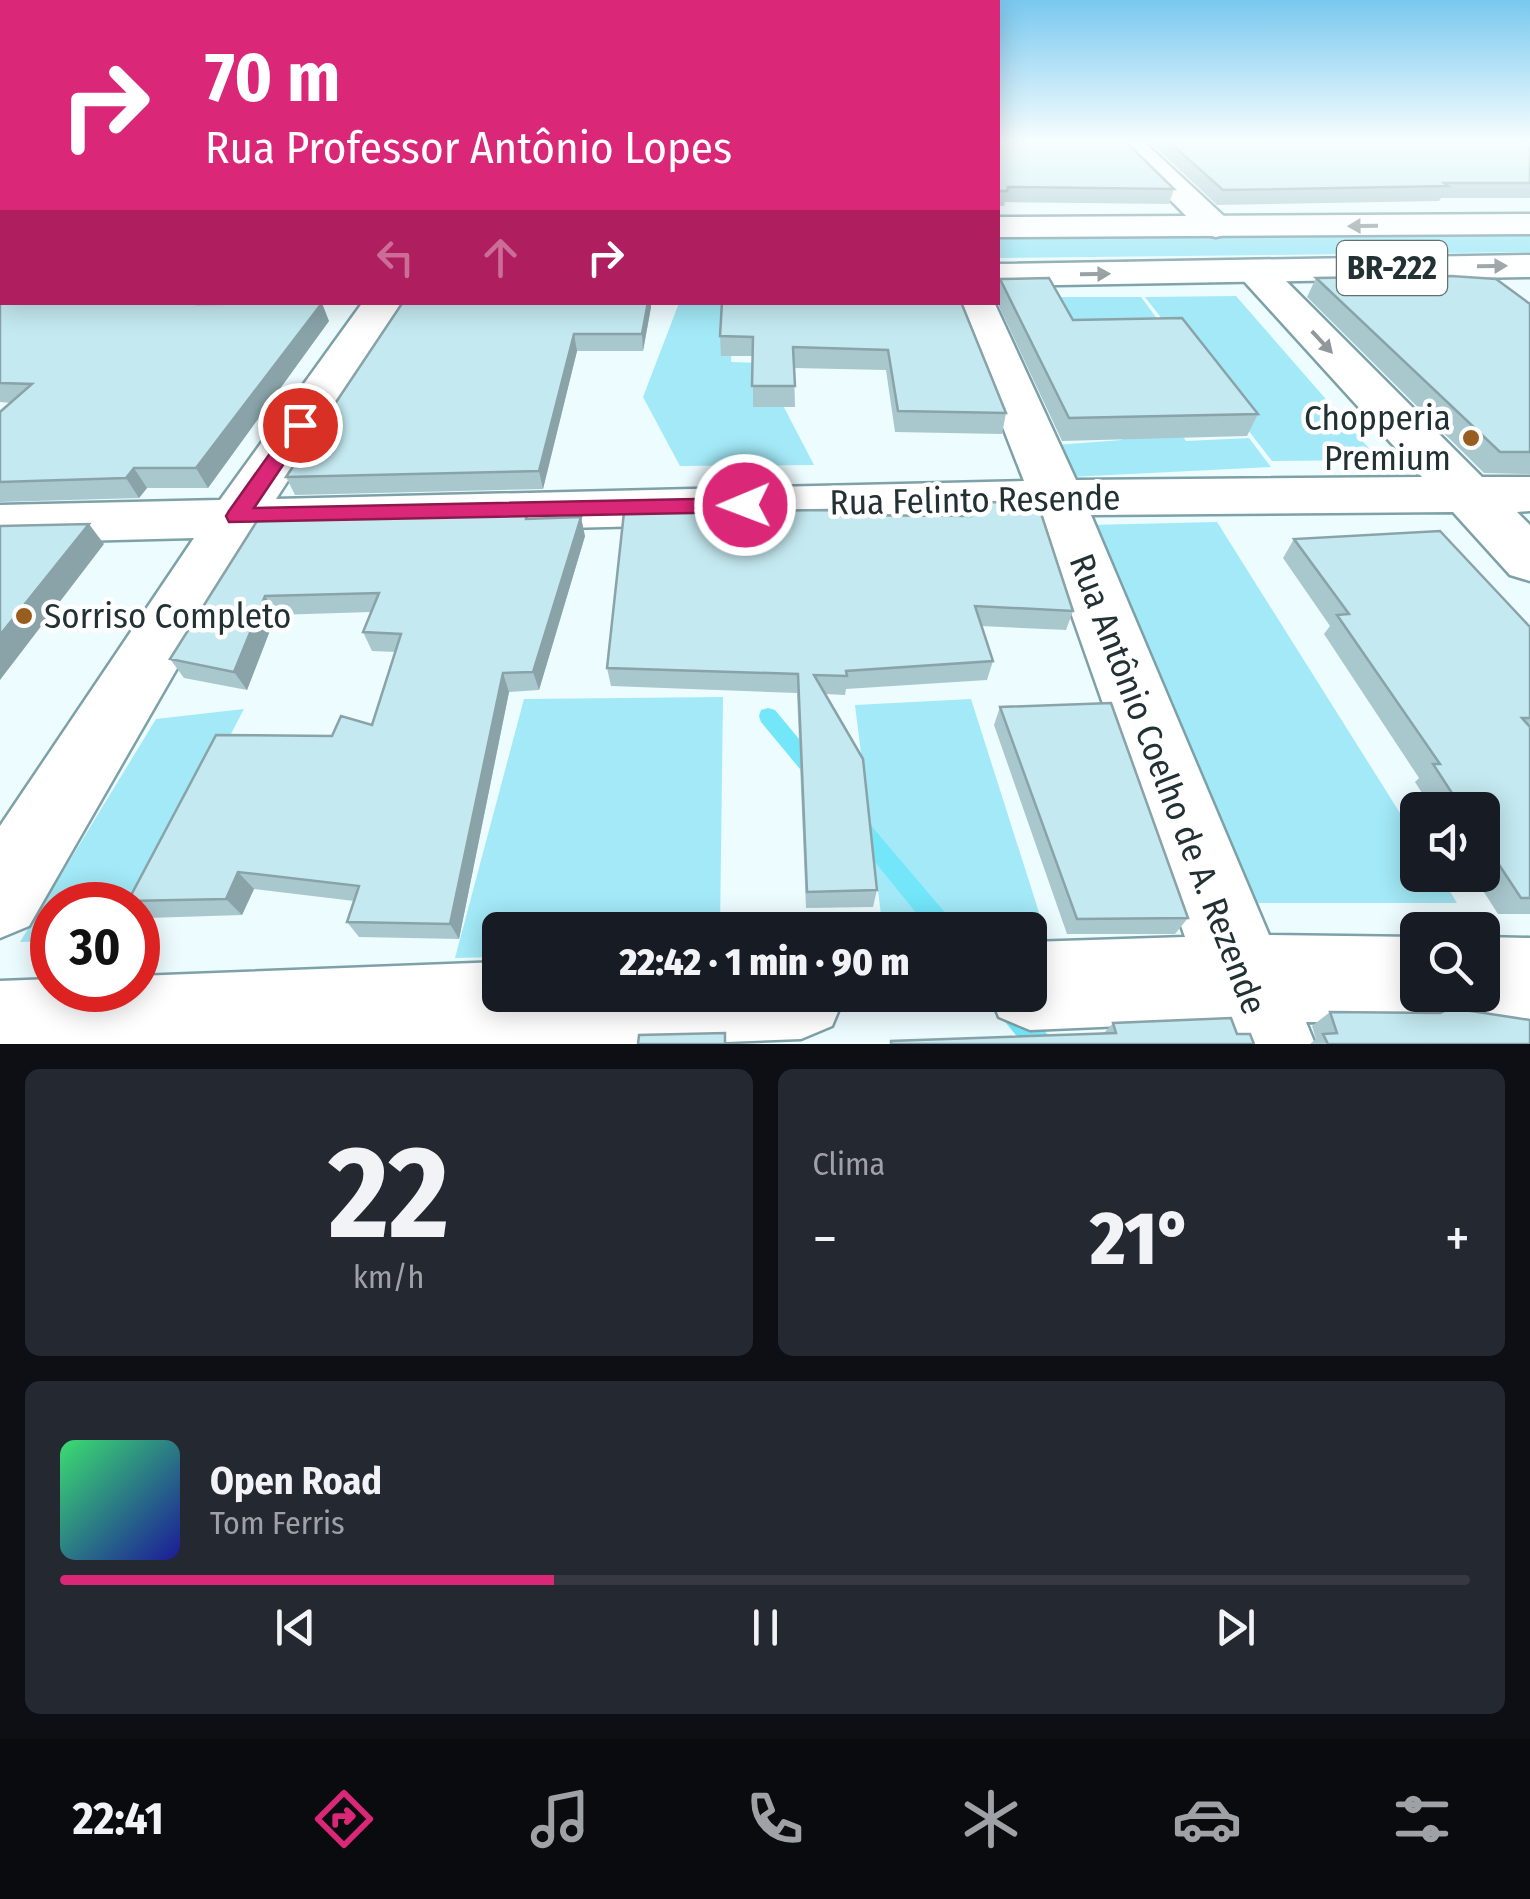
<!DOCTYPE html>
<html lang="pt">
<meta charset="utf-8">
<style>
:root{--surface:#171b24;--page:#242831;--text:#f1f3f6;--muted:#9ea1a6;--line:#363941;--accent:#db2777}
body{margin:0;font-family:"Fira Sans Condensed",sans-serif;background:var(--page);color:var(--text);height:100vh;display:flex;flex-direction:column;font-size:38px;white-space:nowrap}
*{box-sizing:border-box;margin:0}
p{font-size:32px;color:var(--muted)}
.icon{flex:none;width:55px;height:55px;fill:none;stroke:currentColor;stroke-width:2;stroke-linecap:round;stroke-linejoin:round}
.map{position:relative;height:1044px;overflow:hidden}
.side{display:flex;flex-direction:column;gap:25px;padding:25px;background:#0d0f14;flex:1}
.side>*{flex:none}
.guide{position:absolute;left:0px;top:0px;width:1000px;height:305px;box-shadow:0 5px 25px #0003;background:#db2777;color:#fff;overflow:hidden}
.controls{position:absolute;left:1400px;top:792px;display:grid;gap:20px}
.controls a{display:grid;place-items:center;width:100px;height:100px;border-radius:15px;background:var(--surface);box-shadow:0 5px 25px #0003;font-size:50px}
.speed{position:absolute;left:30px;top:882px;display:flex;gap:20px;font-size:50px;font-weight:700;text-align:center}
.speed>*{display:grid;place-content:center;width:130px;height:130px;border-radius:50%;background:var(--surface);box-shadow:0 5px 25px #0003;line-height:1}
.speed .limit{border:15px solid #d22;background:#fff;color:#111}
.pin{position:absolute;display:grid;place-items:center;width:85px;height:85px;color:#fff;margin:-42px;border:5px solid #fff;border-radius:50%;box-shadow:0 2px 10px #0007}
.me{position:absolute;width:110px;margin:-55px;rotate:269deg;stroke-linejoin:round;filter:drop-shadow(0 0 8px #0008)}
.turn{display:flex;align-items:center;gap:35px;height:210px;padding:0 40px;font-size:45px}
.turn .icon{width:130px;height:130px;stroke-width:2.5}
.turn b{display:block;font-size:70px;line-height:85px}
.lanes{display:flex;align-items:center;height:95px;padding:0 40px;background:#0003;justify-content:center;gap:50px;direction:ltr}
.lanes .off{opacity:.35}
.big{font-size:75px;font-weight:800;line-height:1.1}
.side .widget{flex:1;display:flex;flex-direction:column;justify-content:center;gap:15px;min-width:0;padding:0 35px;border-radius:15px;background:var(--page)}
.side .dial{align-items:center;gap:0}
.dial b{font-size:130px;line-height:1}
.song{display:flex;align-items:center;gap:30px}
.cover{width:120px;height:120px;border-radius:15px;background:linear-gradient(135deg,hsl(140 70% 55%),hsl(240 70% 35%))}
.played{height:10px;border-radius:5px;background:linear-gradient(90deg,var(--accent) 35%,var(--line) 35%)}
.keys{display:flex;justify-content:space-around;direction:ltr}
.heat{display:flex;justify-content:space-between;align-items:center;font-size:55px;direction:ltr}
.side .tiles{flex:1;display:grid;gap:25px;grid-template-columns:1fr 1fr}
.widget:last-child{grid-column:span 2}
.trip{position:absolute;left:482px;top:912px;width:565px;height:100px;border-radius:15px;background:var(--surface);box-shadow:0 5px 25px #0003;font-weight:800;line-height:100px;text-align:center}
.dock{display:flex;height:160px;justify-content:space-around;align-items:center;background:#090b0e;color:var(--muted)}
.dock .icon{width:70px;height:70px}
.dock .active{color:var(--accent)}
.dock b{font-size:45px;color:var(--text)}
.map>svg:first-child{display:block}
.green{fill:#a3e9f7}
.lines{fill:none;stroke-linecap:round;stroke-linejoin:round}
.stream{fill:#73e6fa;fill-rule:evenodd}
.minor-casing{stroke:#7ea1a8;stroke-width:5}
.major-casing{stroke:#7ea1a8;stroke-width:5}
.minor{fill:#fff;fill-rule:evenodd}
.major{fill:#fff;fill-rule:evenodd}
.wall{fill:#a9c8ce}
.shaded-wall{fill:#89a3a8}
.building{fill:#c4e9f0;stroke:#89a3a8;stroke-width:2.5}
.oneway{fill:#90989a}
.route{fill:#db2777;stroke:#8e194d;stroke-width:2.5}
.poi-dot{fill:#9a5d20;stroke:#fff;stroke-width:4}
.labels{text-anchor:middle;dominant-baseline:central;stroke-width:9;stroke-linejoin:round;paint-order:stroke}
.shield{fill:#fff;stroke:#646f71;stroke-width:2.5}
.shield-label{font-size:32px;font-weight:bold;fill:#223134}
.poi-label{font-size:35px;fill:#223134;stroke:#fff;text-anchor:end}
.street-label{font-size:35px;fill:#223134;stroke:#fff}
</style>
<div class="map">
<svg width="1530" height="1044" viewBox="0 0 1530 1044">
<rect width="100%" height="100%" fill="#edfcff"/>
<path class="green" d="M1530,230v22l-532,6v-23z
M1236,296l143,164 -107,1 -127,-164z
M1048,297h93l31,42 -59,-1 73,103 63,-3 22,29 -201,10 -15,-32 67,-5z
M679,303h53l-1,59 30,1 53,102 -134,1 -37,-69z
M1217,522l200,318 1,35h22l17,28h-201l-167,-378z
M723,697l-3,233h-220v27l-45,1 69,-259z
M971,699l73,229 -162,-5 -27,-218z
M244,709l-106,203v-7h-86v36l-32,1 136,-223z"/>
<g class="lines">
<path class="stream" d="M768,708l7,2 44,53 3,6 -3,6 -7,3 -7,-3 -44,-53 -2,-6 2,-6z
M861,819l7,3 85,100 3,8h-26l-76,-94 -3,-7 3,-7z
M986,995h28l34,40 3,9h-28l-33,-41z"/>
<g class="minor-casing">
<path id="minor" d="M1113,142h31l84,78 5,7 -5,7 -12,3 -12,-3z
M1255,260l13,3 214,214h48v34l-13,1 13,13v56l-20,-6 -57,-63 -362,3 178,420 149,2v58h64v-58l48,1v86l-48,-1 -32,-15 -32,15 -112,-1 9,22h-92l-7,-22 -186,8 -31,-13 -9,-22h40v-53l155,-5 -148,-421 -784,20 -224,390 -29,12v-112l194,-288 -194,5v-38l220,-5 143,-198h41l-128,197 748,-18 -70,-179h40l82,178 346,-3 -180,-198 -6,-8 6,-8z
M500,962v33h345l-13,31 -31,13 -125,5h-676v-63l52,-2v11h86v-14z"/>
</g>
<g class="major-casing">
<path id="major" d="M1530,214v20l-532,3v-20z
M0,226l2,1v21h-2z
M1530,255v22l-532,9v-22z"/>
</g>
<use href="#minor" class="minor"/>
<use href="#major" class="major"/>
</g>
<path class="wall" d="M998,142l176,47 -5,15 -164,-2 -1,4h-6z
M1150,142h380v56h-89l-2,3 -222,4z
M1316,278l214,26v170l-46,-1 -177,-176z
M1000,279l73,41 185,94 -11,22 -185,5 -65,-139z
M0,283l2,19 204,2 123,17 -121,167h-61l-8,10 -139,4v-89l11,-10 -11,-1z
M403,302h248v5l-8,44h-66l-34,138 -248,6 -9,-18z
M961,302l45,111 -4,21 -107,-2 -9,-62 -92,-2 1,39h-42v-51h-32l-1,-20z
M968,503l105,108 -7,19 -85,-4 12,35 -6,19 -141,9 -1,6 -20,-1 52,196 -4,17 -67,1 -9,-215 -186,-7 -4,-18 225,-153 133,1z
M527,514l1,5 57,17 -46,154 -30,2 -50,247 -100,-2 -12,-15 7,-21 -100,-12 -12,26 -95,3 -9,-8v-5h-6l-4,-4 204,-165 40,-11 24,-73 -24,-1 -9,-19 8,-20 -95,3 -29,75 -63,-12 -14,-19 87,-138z
M1294,539l236,88v287h-32l-25,-39h9v-65h-49l-18,-28 4,-4 -95,-144 6,-8 -47,-68z
M1000,707l188,211 -13,16h-108l-73,-209z
M1330,1012l200,32h-220l6,-5 -4,-13z
M1113,1023l124,11 17,10h-364l1,-3 213,-8z"/>
<path class="shaded-wall" d="M2,192v20l-2,2v-20z
M648,302h3v5l-8,44 -1,-17z
M322,303l7,18 -121,167 -12,-20z
M574,334l3,17 -34,138 -4,-18z
M134,468l13,20 -8,10 -13,-20z
M581,517l4,19 -46,154 -6,-18z
M89,524l15,20 -104,136v-45z
M265,596l11,19 -29,75 -13,-18z
M503,673l6,19 -50,247 -9,-15z
M238,872l16,17 -12,26 -16,-16z"/>
<path class="building" d="M0,142h2v50l-2,2z
M998,142h128l48,47 -166,-2 -1,4h-9z
M1169,142h361v41h-86l4,3 -225,4z
M1451,276l45,3 34,25v148h-30l-184,-174z
M1049,278l24,42 109,-2 76,96 -189,4 -69,-139z
M0,283h2v19h199l-2,2 123,-1 -126,165h-62l-8,10 -126,4v-70l32,-28 -32,-1z
M403,302h245l-6,32h-68l-35,137 -253,6z
M722,302h239l45,111 -108,-2 -10,-61 -95,-3 2,39h-43l1,-49 -33,-1z
M1037,501l36,110 -98,-5 18,55 -147,10 1,5 -33,-1 49,84 14,131 -70,2 -9,-218 -191,-6 17,-156 207,-2 1,5 139,1 -3,-13z
M527,514l-1,5 55,-2 -48,155 -30,1 -53,251 -103,-2 12,-36 -121,-14 -12,27 -98,2 88,-166 116,1 9,-20 31,9 29,-91 -38,-2 16,-39 -114,3 -31,76 -64,-13 87,-138z
M89,524l-89,111v-109z
M1440,531l90,96v91h-8l8,9v171h-9l-39,-59v-29h-19l-30,-46h7l-103,-149 12,-1 -55,-75z
M1111,703l77,215 -111,1 -77,-212z
M1451,1008l79,12v24h-202l-5,-10 14,-1 -7,-21 110,1z
M1231,1018l6,16h13l4,10h-363v-3l225,-8 -3,-10z
M725,1033v11h-87l1,-9z"/>
<defs><path id="oneway-solid" d="M-6-.8H1V-3.2L6.5 0L1 3.2V.8H-6Z" transform="scale(2.5)"/></defs>
<g class="oneway">
<use href="#oneway-solid" transform="translate(1363 226) rotate(179)"/>
<use href="#oneway-solid" transform="translate(1492 266) rotate(-1)"/>
<use href="#oneway-solid" transform="translate(1095 274) rotate(-1)"/>
<use href="#oneway-solid" transform="translate(1322 342) rotate(47)"/>
</g>
<linearGradient id="sky" x2="0" y2="1"><stop stop-color="#79c8ef"/><stop offset="0.49" stop-color="#f7feff"/><stop offset="1" stop-color="#f7feff" stop-opacity="0"/></linearGradient>
<rect width="1530" height="288" fill="url(#sky)"/>
<path class="route" d="M300,419l10,6 -56,83 491,-10 11,7 -11,7 -516,10 -3,-6 3,-5 64,-90z"/>
<g class="poi-dot">
<circle cx="1471" cy="438" r="10"/>
<circle cx="24" cy="616" r="10"/>
</g>
<g class="labels">
<rect class="shield" x="1337" y="241" width="110" height="54" rx="8"/>
<g class="shield-label">
<text x="1392" y="268">BR-222</text>
</g>
<g class="poi-label">
<text x="1451" y="418">Chopperia<tspan x="1451" dy="40">Premium</tspan></text>
<text x="44" y="616" text-anchor="start">Sorriso Completo</text>
</g>
<g class="street-label">
<text transform="translate(975 500) rotate(-1)">Rua Felinto Resende</text>
<text transform="translate(1168 784) rotate(69)">Rua Antônio Coelho de A. Rezende</text>
</g>
</g>
</svg>
<div class="controls">
<a><svg class="icon" aria-label="sound" viewBox="0 0 24 24"><path d="M4 9h4l5-4v14l-5-4H4zM17 9q2 3 0 6"/></svg></a>
<a><svg class="icon" aria-label="search" viewBox="0 0 24 24"><circle cx="10" cy="10" r="6"/><path d="M15 15l6 6"/></svg></a>
</div>
<div class="speed"><div class="limit">30</div></div>
<div class="pin" style="left:300px;top:425px;background:#d93025"><svg class="icon" aria-label="arrive" viewBox="0 0 24 24"><path d="M6 21V4h12l-3 4 3 4H6"/></svg></div>
<svg class="me" style="left:745px;top:505px" viewBox="-20 -20 40 40"><circle r="17" fill="#db2777" stroke="#fff" stroke-width="3"/><path d="M0-11L8 9 0 5-8 9z" fill="#fff"/></svg>
<div class="trip">22:42 · 1 min · 90 m</div>
<div class="guide">
<div class="turn"><svg class="icon" aria-label="right" viewBox="0 0 24 24"><path d="M7 20v-9h11M14 6l5 5-5 5"/></svg><div><b>70 m</b>Rua Professor Antônio Lopes</div></div>
<div class="lanes"><svg class="icon off" aria-label="left" viewBox="0 0 24 24"><path d="M17 20v-9H6M10 6l-5 5 5 5"/></svg><svg class="icon off" aria-label="ahead" viewBox="0 0 24 24"><path d="M12 20V5M6 11l6-6 6 6"/></svg><svg class="icon" aria-label="right" viewBox="0 0 24 24"><path d="M7 20v-9h11M14 6l5 5-5 5"/></svg></div>
</div>
</div>
<section class="side">
<div class="tiles">
<div class="widget dial"><b>22</b><p>km/h</p></div>
<div class="widget"><p>Clima</p>
<div class="heat"><a>−</a><b class="big">21°</b><a>+</a></div>
</div>
<div class="widget">
<div class="song"><i class="cover"></i><div><b>Open Road</b><p>Tom Ferris</p></div></div>
<div class="played"></div>
<div class="keys"><svg class="icon" aria-label="previous" viewBox="0 0 24 24"><path d="M18 5L8 12l10 7zM5 5v14"/></svg><svg class="icon" aria-label="pause" viewBox="0 0 24 24"><path d="M8 5v14M16 5v14"/></svg><svg class="icon" aria-label="next" viewBox="0 0 24 24"><path d="M6 5l10 7-10 7zM19 5v14"/></svg></div>
</div>
</div>
</section>
<nav class="dock">
<b>22:41</b>
<svg class="icon active" aria-label="directions" viewBox="0 0 24 24"><path d="M12 3l9 9-9 9-9-9zM9 14v-3h6M13 9l2 2-2 2"/></svg>
<svg class="icon" aria-label="music" viewBox="0 0 24 24"><path d="M9 18V5l10-2v13"/><circle cx="6" cy="18" r="3"/><circle cx="16" cy="16" r="3"/></svg>
<svg class="icon" aria-label="phone" viewBox="0 0 24 24"><path d="M5 4h4l2 5-3 2q2 4 5 5l2-3 5 2v4C11 20 4 13 5 4z"/></svg>
<svg class="icon" aria-label="climate" viewBox="0 0 24 24"><path d="M12 3v18M4 7l16 10M4 17L20 7"/></svg>
<svg class="icon" aria-label="car" viewBox="0 0 24 24"><path d="M5 17H2v-5l4-1 3-4h7l3 4 3 1v5h-3M9 17h6M6 11h13"/><circle cx="7" cy="17" r="2"/><circle cx="17" cy="17" r="2"/></svg>
<svg class="icon" aria-label="filters" viewBox="0 0 24 24"><path d="M4 7h16M4 17h16"/><circle cx="9" cy="7" r="2"/><circle cx="15" cy="17" r="2"/></svg>
</nav>
